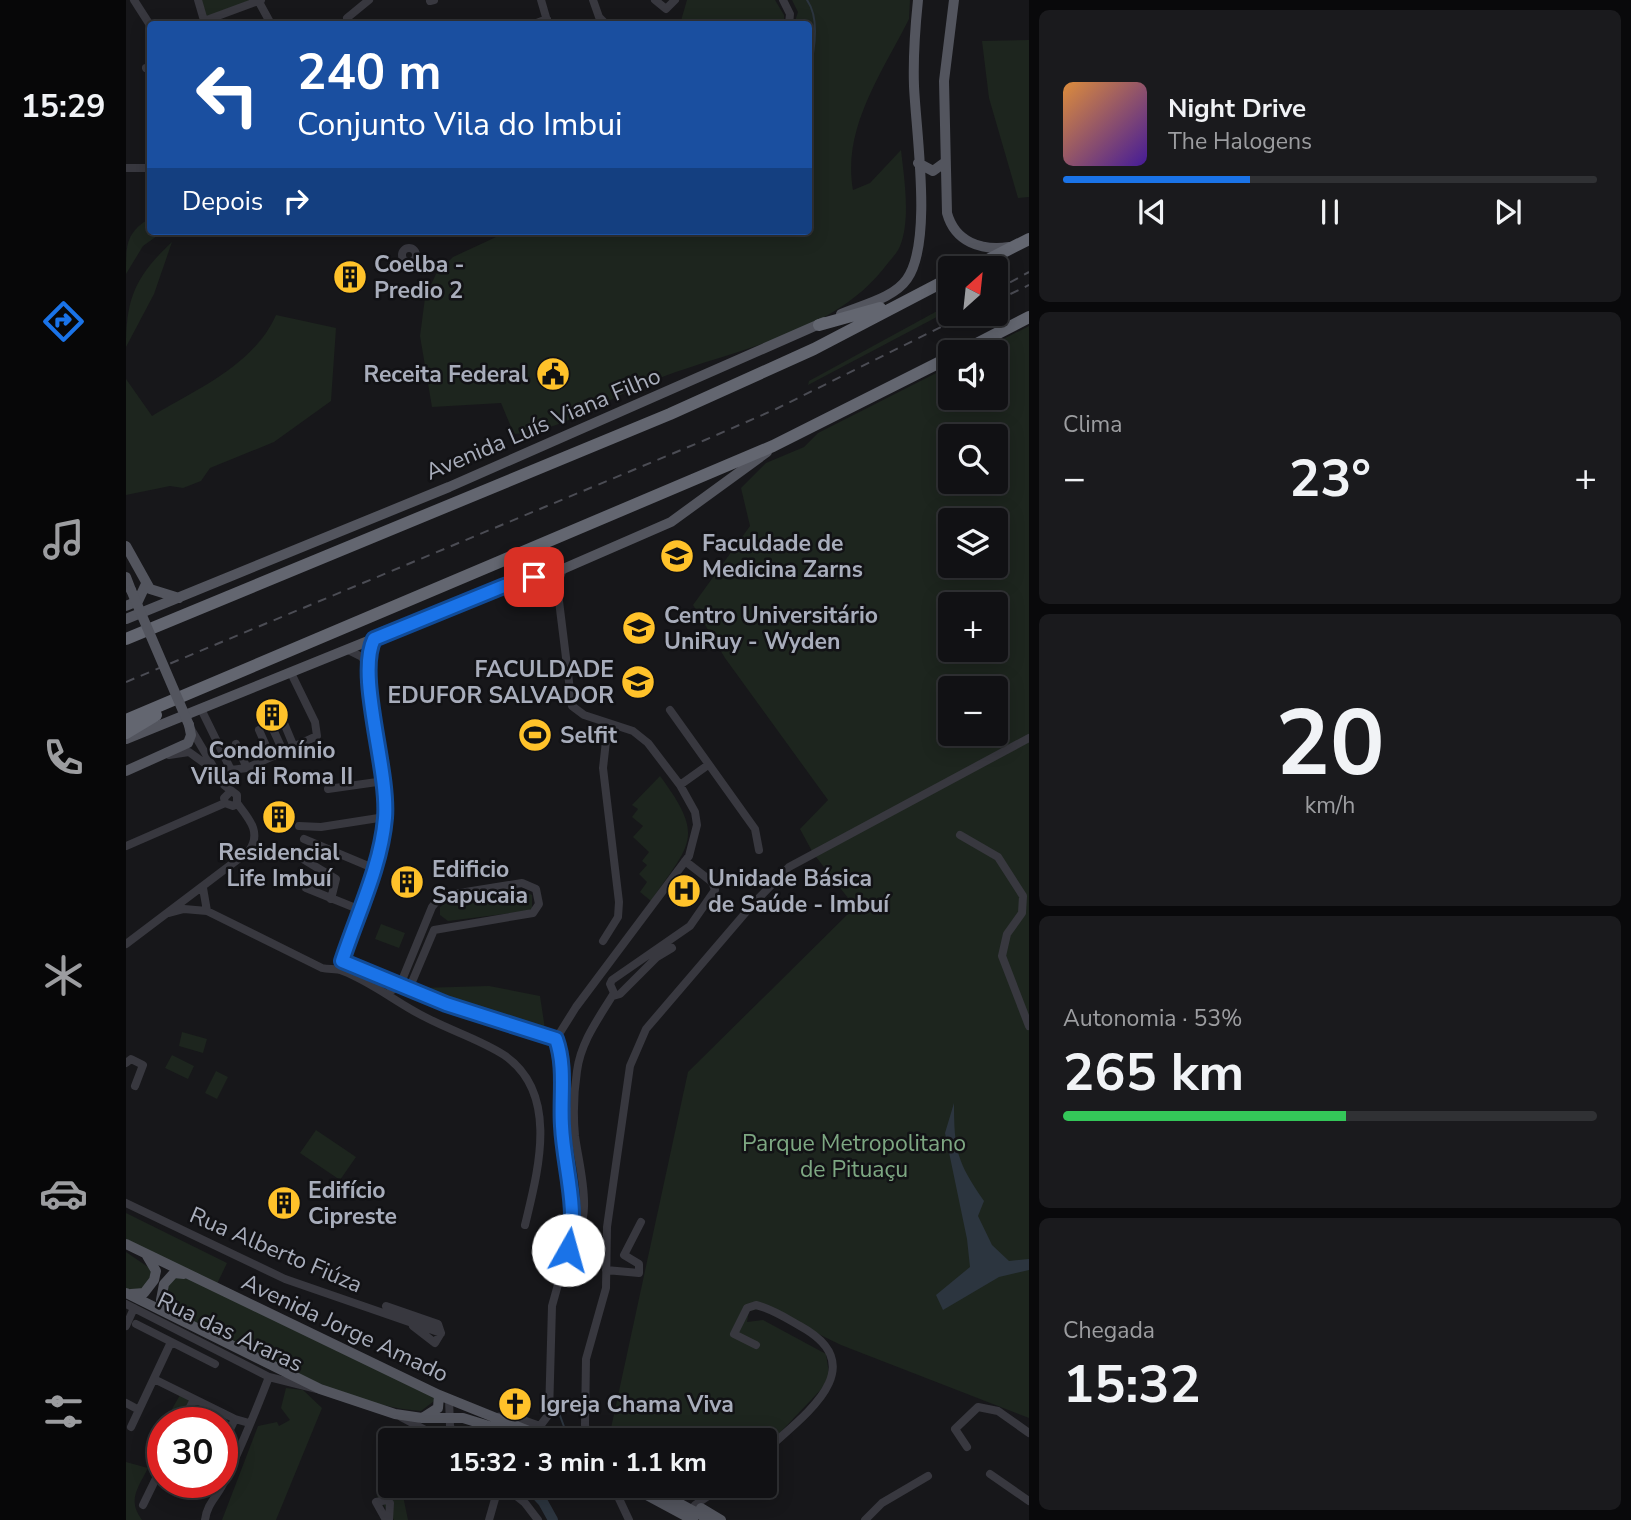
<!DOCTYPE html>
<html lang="pt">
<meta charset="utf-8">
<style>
:root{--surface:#111114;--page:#1a1a1d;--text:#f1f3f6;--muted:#9c9da0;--line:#303134;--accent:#1a73e8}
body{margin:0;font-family:"Nunito Sans",sans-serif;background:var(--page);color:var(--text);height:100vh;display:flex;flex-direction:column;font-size:26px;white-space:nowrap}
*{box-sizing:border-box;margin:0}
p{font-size:23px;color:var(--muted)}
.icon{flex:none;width:38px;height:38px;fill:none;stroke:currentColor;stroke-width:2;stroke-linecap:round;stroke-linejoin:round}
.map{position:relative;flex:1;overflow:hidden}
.panel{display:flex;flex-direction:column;gap:10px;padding:10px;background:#09090b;width:602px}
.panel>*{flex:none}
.guide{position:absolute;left:21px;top:21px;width:665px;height:214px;border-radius:7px;box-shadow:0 4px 18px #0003,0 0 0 2px var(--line);background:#1a4fa0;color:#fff;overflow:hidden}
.needle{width:46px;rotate:27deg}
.buttons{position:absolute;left:812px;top:256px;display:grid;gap:14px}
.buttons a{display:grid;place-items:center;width:70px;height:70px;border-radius:7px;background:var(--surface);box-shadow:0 4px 18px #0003,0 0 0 2px var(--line);font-size:35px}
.speed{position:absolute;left:21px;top:1407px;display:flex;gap:14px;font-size:35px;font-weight:700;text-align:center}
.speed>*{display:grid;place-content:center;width:91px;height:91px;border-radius:50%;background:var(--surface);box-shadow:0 4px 18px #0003,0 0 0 2px var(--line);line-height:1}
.speed .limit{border:10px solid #d22;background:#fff;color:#111}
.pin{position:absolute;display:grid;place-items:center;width:60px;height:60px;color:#fff;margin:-30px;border-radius:14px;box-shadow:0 4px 10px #0006}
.me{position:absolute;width:77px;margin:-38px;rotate:7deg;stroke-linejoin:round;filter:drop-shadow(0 0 5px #0008)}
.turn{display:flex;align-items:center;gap:24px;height:147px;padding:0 35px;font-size:32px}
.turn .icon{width:91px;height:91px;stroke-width:2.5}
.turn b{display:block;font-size:49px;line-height:60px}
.then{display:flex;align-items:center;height:66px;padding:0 35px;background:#0003;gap:14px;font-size:26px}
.big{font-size:52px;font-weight:700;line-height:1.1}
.panel .widget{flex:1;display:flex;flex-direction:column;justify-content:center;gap:10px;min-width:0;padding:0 24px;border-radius:10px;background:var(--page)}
.panel .dial{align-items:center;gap:0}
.dial b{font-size:91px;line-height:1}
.song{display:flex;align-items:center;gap:21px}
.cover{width:84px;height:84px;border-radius:10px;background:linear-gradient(135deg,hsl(30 70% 55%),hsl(260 70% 35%))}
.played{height:7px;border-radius:4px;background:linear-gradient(90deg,var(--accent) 35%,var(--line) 35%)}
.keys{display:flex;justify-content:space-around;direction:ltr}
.heat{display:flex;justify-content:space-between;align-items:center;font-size:38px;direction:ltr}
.charge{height:10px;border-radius:5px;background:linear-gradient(90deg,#34c759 53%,var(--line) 0)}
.trip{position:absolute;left:252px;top:1428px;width:399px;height:70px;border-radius:7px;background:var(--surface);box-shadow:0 4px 18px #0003,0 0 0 2px var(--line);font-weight:700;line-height:70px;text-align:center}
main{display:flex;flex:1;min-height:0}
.dock{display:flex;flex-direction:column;width:126px;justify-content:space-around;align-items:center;background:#070708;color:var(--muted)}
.dock .icon{width:49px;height:49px}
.dock .selected{color:var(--accent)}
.dock b{font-size:32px;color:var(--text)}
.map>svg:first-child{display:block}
.green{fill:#1d251e;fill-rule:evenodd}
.water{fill:#2c353f}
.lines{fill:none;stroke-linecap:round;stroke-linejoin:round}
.stream{stroke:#2c353f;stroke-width:2}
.river{stroke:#2c353f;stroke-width:10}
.minor{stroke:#38383f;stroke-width:8}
.major{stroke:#53555e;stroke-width:10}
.highway{stroke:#636670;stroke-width:12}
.rail{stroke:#4b4c54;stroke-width:2;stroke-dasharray:9 7;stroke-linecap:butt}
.major-bridge{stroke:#53555e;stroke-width:10}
.route-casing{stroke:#114b97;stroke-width:18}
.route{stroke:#1a73e8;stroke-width:12}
.labels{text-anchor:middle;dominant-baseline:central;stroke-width:5;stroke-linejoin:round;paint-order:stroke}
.poi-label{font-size:23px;font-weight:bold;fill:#a8adbb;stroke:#121215;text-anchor:start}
.street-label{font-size:23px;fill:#a8adbb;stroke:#121215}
.park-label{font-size:23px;fill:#7da782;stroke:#121215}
</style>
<main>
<nav class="dock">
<b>15:29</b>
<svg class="icon selected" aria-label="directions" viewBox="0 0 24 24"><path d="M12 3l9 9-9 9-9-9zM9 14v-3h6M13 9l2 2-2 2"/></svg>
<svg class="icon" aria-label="music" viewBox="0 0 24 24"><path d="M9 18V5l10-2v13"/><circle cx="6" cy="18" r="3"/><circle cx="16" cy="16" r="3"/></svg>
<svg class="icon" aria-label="phone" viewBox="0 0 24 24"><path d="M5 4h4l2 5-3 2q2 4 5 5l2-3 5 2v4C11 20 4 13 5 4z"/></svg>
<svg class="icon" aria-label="climate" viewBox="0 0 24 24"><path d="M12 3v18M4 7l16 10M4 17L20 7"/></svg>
<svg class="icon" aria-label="car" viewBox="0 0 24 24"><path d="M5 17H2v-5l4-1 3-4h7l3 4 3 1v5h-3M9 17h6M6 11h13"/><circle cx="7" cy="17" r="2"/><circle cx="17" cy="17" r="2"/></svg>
<svg class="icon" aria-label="filters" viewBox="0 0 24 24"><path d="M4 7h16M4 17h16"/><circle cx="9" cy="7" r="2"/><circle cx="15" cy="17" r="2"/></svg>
</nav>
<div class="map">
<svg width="903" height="1520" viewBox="0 0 903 1520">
<rect width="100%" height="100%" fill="#17171a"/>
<path class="green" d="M75,0h50l-40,16h-6z
M561,0h88l9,15v9h-104z
M666,0h118l-1,19c-27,54 -67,109 -56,171l17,-7 31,-33c3,27 10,69 -1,96 -2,6 -8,12 -12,17 -55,75 -160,86 -241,120 -42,17 -87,49 -133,51l-13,-31 -69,4 -12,-71 5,-38 11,-24 17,-17 56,-26h299v-207h-14l4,-12z
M903,40v157l-11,1 -29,-100 -7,-57z
M24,218v13h14l-21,15 -17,28c0,-30 0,-41 24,-56z
M46,242l-18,52 -28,53c0,-50 10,-71 46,-105z
M824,304v6l-142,75 1,-4z
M150,315l60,13 -5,73 -57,41 -64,26 -9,13 -18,7 -13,-2 -44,9v-116l26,37c45,-27 102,-51 124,-101z
M903,326v1092l-188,-73 -76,-37 -16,3 -2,11 16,-2 63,34 4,26 -57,60 -8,6v-6h-126l-28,-12 77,-356 167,-165 -42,-54 -13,-24 28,-29 -103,-142 -32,-53 57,-79 -9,-38 25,-25 38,-16 14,-14 132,-67v31h46v-45h-18zM824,436h46v45h-46zM824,520h46v45h-46zM824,604h46v45h-46zM824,688h46v45h-46z
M534,776c46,62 30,67 -9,125l-11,-9 7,-10 -8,-8 8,-9 -5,-4 7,-9 -16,-15 10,-11 -11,-9 6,-8 -6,-4z
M398,891l8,4v13l-4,3 -80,10 -8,-6v-8l9,-7z
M255,924l24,9 -6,15 -24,-9z
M363,986l51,10 5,33 -125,-41z
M56,1032l25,7 -4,14 -24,-7z
M46,1055l22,11 -6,13 -23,-11z
M90,1071l12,6 -11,22 -12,-6z
M190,1130l40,27 -16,23 -40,-27z
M0,1213l101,50 -10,21 -91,-41z
M0,1252l25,17 1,4 -9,19 -17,-3z
M54,1274l254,123v4l-13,10c-79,-5 -179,-66 -250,-101l-5,-5v-20z
M160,1388l17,2 19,18 -46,112h-54l36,-94 19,-4 2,4 11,-6 -9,-12z
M54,1395l10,6 -10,22h-16z
M264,1455v31h11l7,34h-14l-17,-24z
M0,1462l22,6c-10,20 -21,32 -6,52h-16z"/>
<path class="water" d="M828,1103c0,47 3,59 30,98l-6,15 14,29 17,16 20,-2v11l-30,7 -56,33 -7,-15 34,-28 -3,-28 -22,-106z"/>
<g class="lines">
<path class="stream" d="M681,0c14,20 7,54 1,76
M433,1413l10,27
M417,1502l7,-16"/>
<path class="river" d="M338,1431l17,9
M402,1486l15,16 10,18"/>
<path class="minor" d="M8,0l16,25
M72,0l7,24
M415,0l7,24
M467,0l6,17 7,7
M529,0l11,9 9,-9
M657,0l7,14 -1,10
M304,1l4,-1
M133,2l12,22
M221,18l22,-18
M78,21l57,-21
M408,24l13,-5
M20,68l4,-1
M0,168h24
M276 255a7 7 0 1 1 14 0a7 7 0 1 1-14 0Z
M222,650l14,7 4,7
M544,710l85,119 4,21
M76,711l29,59 16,-2 70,-32 -2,-14 -24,-49
M158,723l10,24
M146,727l11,24
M65,729l33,56 13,10v8l-4,3 -8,-3 -1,-5 6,-6
M133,730l12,27
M110,744l11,24
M43,755l20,-3 18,13
M554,785l28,-20
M202,789l56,-8
M173,826l22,1 64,-10
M834,835l38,22 25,39 -1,17 -15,21 -5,22 27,70
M178,839l69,29
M0,846l99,-43
M172,856l38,23 -5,20
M77,888l4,23
M180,888l52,21
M43,913l15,-4 23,2 115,57c7,2 14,0 21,3 31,12 55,33 84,47 25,13 54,22 77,37 56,38 34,116 21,170
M477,941l15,-24 1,-15 -16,-134 5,-45
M0,944l123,-93c13,-19 0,-32 -12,-48
M216,961l104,43 110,35
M213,969c15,-44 44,-110 46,-155 2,-47 -30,-137 -11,-175
M262,993l12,-8 32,-78 9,-11 81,-13 14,6 3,15 -6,9 -99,17 -25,59
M487,996l7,-2 37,-37 15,-9
M430,1039l20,-32 113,-151 8,-31 -2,-13 -15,-27 -32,-42 -15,-12 -49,-16 -12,-9 -15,-121 6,-16
M0,1063l5,-4 12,6 -8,21
M0,1203l159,76 156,54 -6,10 -22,-17
M442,1250c28,-31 12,-77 7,-114 -2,-21 -1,-45 2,-65 4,-30 22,-53 37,-78l-4,-9 2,-4 78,-54 25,-36 -3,-8 -27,-21
M480,1270l33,3v-9l-15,-9 17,-33
M0,1304l143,73 48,12
M260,1306l52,18 3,9
M10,1324l79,40
M0,1326l8,-18
M630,1345l-22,-11 13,-26 9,-3c16,4 30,13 44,21 75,41 3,90 -35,125
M28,1379l81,40 14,4
M323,1399l1,27 7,14
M0,1403l13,7
M275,1417l43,23
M371,1417l12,-2 31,11 9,-12 3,-108 19,-68 1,-15v-29l-10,-70 -1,-66 -5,-19
M56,1423l12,-24
M5,1427l40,-85
M462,1440l-3,-15 1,-66 20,-71 1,-61 23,-161 16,-37 107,-125 36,-37 240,-129
M96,1446l13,-27
M841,1447l-12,-18 23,-22 20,4 31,22
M864,1474l39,27
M67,1482l22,11
M378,1486l21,17 13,17
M487,1486l16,34
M17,1505l20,-41
M569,1505l28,-19
M79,1520c2,-17 13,-24 19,-38 17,-34 31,-69 45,-105
M260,1520l-10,-18 11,-2 3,3 -1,17
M363,1520l6,-21 -3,-13
M739,1520l17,-17 46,-27"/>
<path class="major" d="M828,0l-10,81 3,132c8,29 34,38 62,34
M792,163l15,8 11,-8
M715,314c21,-9 53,-16 66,-35 26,-37 9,-146 7,-193 -1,-28 1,-57 4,-86
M0,546l24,43 29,9
M0,577l5,13
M0,606l12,-5 8,-17
M0,619l323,-132 375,-165
M0,739l378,-153 59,-17 108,-47 96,-70
M0,771l62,-28 3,-8 -2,-10
M0,1244l313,151 112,45
M0,1293l194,96 75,25 27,4h41l71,22
M5,1294l13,-1 10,-13 2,-9 -10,-17
M44,1313l-9,-13 3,-16 10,-11 10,1
M298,1417l14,-9 1,-13
M504,1486l63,34
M521,1486l63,34
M575,1508l20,12"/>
<path class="highway" d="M846,268l57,-29
M693,325l61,-17
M835,352l68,-35
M0,639l544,-225 144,-65 136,-71
M0,720l647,-274 177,-89
M0,733l30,-18"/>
<path class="rail" d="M870,290l33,-18
M870,301l33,-16
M0,682l579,-242 71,-31 193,-96"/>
<path class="major-bridge" d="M5,590l58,135"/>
</g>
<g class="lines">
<g class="route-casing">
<path id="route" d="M408,577l-30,9 -130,53c-18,37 15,130 11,179 -4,48 -28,97 -43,143l104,43 110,35c10,28 4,58 6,87 2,42 17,82 6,124"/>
</g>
<use href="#route" class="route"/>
</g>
<defs>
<g id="building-disc" transform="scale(1.75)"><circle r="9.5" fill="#ffc22a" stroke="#121215"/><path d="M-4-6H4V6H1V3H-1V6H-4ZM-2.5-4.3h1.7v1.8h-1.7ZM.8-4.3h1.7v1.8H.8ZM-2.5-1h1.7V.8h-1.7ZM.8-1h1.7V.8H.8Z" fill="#111"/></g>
<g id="civic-disc" transform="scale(1.75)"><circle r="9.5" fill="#ffc22a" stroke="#121215"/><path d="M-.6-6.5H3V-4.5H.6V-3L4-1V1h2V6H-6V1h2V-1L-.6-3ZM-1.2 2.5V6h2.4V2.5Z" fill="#111"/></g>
<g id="university-disc" transform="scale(1.75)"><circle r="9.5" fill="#ffc22a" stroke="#121215"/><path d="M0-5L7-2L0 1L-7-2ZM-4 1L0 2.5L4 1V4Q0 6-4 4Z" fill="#111"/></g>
<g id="stadium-disc" transform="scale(1.75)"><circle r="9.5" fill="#ffc22a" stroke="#121215"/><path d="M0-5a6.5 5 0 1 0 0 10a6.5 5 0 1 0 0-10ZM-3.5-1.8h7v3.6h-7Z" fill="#111"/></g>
<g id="hospital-disc" transform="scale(1.75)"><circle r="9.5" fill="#ffc22a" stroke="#121215"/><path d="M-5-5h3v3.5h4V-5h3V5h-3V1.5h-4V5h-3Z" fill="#111"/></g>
<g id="church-disc" transform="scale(1.75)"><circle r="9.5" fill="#ffc22a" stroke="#121215"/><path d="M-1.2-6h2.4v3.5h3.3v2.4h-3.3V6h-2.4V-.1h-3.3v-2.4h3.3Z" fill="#111"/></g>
</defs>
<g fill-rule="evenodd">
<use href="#building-disc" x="224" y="277"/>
<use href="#civic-disc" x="427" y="374"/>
<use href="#university-disc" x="551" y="556"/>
<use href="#university-disc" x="513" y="628"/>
<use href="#university-disc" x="512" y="682"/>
<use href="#building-disc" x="146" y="715"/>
<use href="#stadium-disc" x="409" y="735"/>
<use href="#building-disc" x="153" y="817"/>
<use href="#building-disc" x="281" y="882"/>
<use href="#hospital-disc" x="558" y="891"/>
<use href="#building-disc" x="158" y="1203"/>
<use href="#church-disc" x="389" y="1404"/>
</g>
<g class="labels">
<g class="poi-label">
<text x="248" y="264">Coelba -<tspan x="248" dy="26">Predio 2</tspan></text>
<text x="402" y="374" text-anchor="end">Receita Federal</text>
<text x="576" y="543">Faculdade de<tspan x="576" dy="26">Medicina Zarns</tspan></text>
<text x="538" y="615">Centro Universitário<tspan x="538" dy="26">UniRuy - Wyden</tspan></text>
<text x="488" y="669" text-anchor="end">FACULDADE<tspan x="488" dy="26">EDUFOR SALVADOR</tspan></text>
<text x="434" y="735">Selfit</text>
<text x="146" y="750" text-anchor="middle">Condomínio<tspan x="146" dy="26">Villa di Roma II</tspan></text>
<text x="153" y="852" text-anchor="middle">Residencial<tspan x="153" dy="26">Life Imbuí</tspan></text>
<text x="306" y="869">Edificio<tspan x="306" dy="26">Sapucaia</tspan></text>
<text x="582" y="878">Unidade Básica<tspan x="582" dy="26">de Saúde - Imbuí</tspan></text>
<text x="182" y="1190">Edifício<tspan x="182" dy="26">Cipreste</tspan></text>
<text x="414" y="1404">Igreja Chama Viva</text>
</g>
<g class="street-label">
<text transform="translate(417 424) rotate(-23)">Avenida Luís Viana Filho</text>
<text transform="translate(150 1250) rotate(23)">Rua Alberto Fiúza</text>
<text transform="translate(219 1328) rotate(25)">Avenida Jorge Amado</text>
<text transform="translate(104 1332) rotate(25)">Rua das Araras</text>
</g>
<g class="park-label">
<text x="728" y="1143">Parque Metropolitano<tspan x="728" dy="26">de Pituaçu</tspan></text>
</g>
</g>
</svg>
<div class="buttons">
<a><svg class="needle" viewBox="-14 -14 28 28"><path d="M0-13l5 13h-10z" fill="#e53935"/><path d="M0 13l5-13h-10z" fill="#9c9da0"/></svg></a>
<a><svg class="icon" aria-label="sound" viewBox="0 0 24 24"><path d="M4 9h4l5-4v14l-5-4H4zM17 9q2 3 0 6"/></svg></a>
<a><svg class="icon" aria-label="search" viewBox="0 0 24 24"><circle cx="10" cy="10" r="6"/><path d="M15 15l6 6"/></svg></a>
<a><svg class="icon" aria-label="layers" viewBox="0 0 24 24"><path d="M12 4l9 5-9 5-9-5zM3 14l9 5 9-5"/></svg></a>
<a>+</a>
<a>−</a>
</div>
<div class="speed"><div class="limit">30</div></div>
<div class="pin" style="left:408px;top:577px;background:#d93025"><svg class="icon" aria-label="arrive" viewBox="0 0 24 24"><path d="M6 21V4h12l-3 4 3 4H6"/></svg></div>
<svg class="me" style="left:442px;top:1250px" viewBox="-20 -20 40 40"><circle r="19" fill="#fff"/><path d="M0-13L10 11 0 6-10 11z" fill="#1a73e8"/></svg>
<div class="trip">15:32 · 3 min · 1.1 km</div>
<div class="guide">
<div class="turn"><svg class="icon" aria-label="left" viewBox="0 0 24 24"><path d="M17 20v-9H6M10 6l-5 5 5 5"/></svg><div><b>240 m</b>Conjunto Vila do Imbui</div></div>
<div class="then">Depois<svg class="icon" aria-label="right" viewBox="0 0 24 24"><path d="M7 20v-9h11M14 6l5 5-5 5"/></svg></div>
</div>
</div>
<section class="panel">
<div class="widget">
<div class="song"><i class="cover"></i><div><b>Night Drive</b><p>The Halogens</p></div></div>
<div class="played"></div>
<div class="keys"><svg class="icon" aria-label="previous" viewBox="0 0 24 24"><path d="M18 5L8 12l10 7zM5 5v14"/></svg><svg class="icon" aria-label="pause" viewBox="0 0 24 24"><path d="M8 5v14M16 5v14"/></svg><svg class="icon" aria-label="next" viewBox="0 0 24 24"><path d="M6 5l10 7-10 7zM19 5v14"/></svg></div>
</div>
<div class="widget"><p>Clima</p>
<div class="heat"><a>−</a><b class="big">23°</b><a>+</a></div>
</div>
<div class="widget dial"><b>20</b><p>km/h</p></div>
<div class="widget"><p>Autonomia · 53%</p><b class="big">265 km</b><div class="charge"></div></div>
<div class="widget"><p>Chegada</p><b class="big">15:32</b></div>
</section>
</main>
